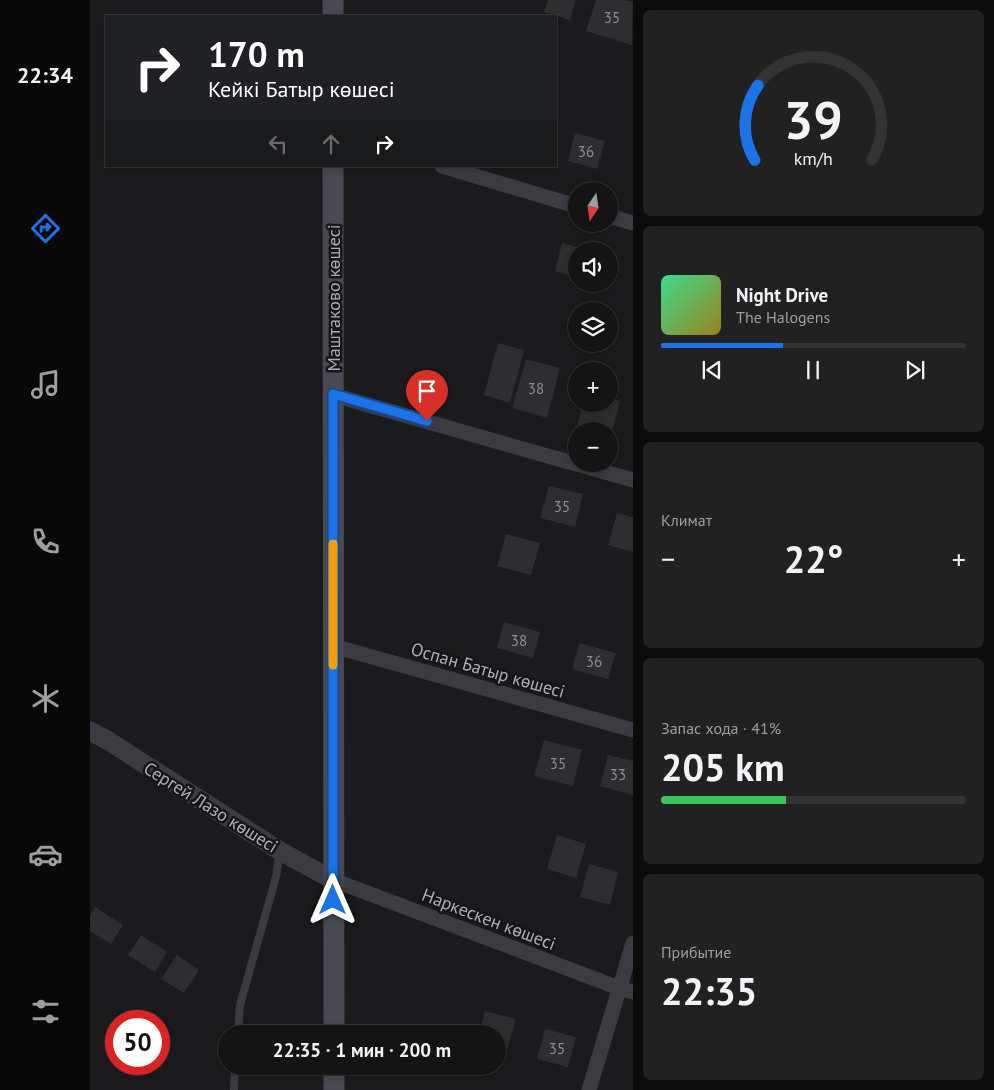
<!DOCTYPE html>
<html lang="ru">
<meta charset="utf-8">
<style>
:root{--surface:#141415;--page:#212122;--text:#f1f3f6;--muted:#9d9ea0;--line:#333334;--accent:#1a73e8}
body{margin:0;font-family:"PT Sans",sans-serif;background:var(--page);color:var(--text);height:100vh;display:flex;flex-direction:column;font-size:19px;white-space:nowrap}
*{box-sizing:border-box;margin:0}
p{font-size:16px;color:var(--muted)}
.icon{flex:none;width:28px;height:28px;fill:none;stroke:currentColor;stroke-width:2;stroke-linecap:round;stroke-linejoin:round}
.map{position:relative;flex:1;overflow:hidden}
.sheet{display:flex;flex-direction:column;gap:10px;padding:10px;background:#0b0b0c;width:361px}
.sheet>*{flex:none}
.top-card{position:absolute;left:15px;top:15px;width:452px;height:152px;border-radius:0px;box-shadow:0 2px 8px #0003,0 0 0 1px var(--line);background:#202124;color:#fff;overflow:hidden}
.needle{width:32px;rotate:193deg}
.buttons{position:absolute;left:478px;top:182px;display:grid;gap:10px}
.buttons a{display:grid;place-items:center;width:50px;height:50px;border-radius:50%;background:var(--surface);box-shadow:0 2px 8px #0003,0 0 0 1px var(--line);font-size:25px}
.speed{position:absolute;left:15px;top:1010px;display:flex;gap:10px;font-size:25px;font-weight:700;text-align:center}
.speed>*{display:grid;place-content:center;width:65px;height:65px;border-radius:50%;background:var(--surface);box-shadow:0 2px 8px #0003,0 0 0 1px var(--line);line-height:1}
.speed .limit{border:8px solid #d22;background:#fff;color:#111}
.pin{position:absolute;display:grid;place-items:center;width:42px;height:42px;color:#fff;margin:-51px -21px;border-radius:50% 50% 50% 0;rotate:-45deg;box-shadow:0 0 5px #0007}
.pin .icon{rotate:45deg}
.me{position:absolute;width:55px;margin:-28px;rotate:0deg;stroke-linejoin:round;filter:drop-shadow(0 0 4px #0008)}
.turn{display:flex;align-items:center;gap:18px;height:105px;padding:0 20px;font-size:22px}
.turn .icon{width:65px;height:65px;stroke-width:2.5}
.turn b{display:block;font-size:35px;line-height:42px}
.lanes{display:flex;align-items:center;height:48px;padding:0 20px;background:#0003;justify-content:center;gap:25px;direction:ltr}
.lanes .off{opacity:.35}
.big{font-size:38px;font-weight:700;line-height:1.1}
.sheet .card{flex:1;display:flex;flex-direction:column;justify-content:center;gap:8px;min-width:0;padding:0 18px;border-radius:8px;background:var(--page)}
.sheet .dial{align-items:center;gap:0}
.dial svg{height:130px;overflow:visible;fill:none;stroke:var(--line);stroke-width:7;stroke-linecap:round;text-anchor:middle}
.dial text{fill:var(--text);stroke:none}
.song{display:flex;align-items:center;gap:15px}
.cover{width:60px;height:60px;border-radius:8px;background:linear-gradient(135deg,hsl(150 70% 55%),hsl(50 70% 35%))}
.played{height:5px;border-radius:2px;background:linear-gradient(90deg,var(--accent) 40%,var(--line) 40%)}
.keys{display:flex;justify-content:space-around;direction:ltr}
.heat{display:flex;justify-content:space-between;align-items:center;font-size:28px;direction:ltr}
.charge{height:8px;border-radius:4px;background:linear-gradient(90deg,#34c759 41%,var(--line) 0)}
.trip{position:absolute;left:128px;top:1025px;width:288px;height:50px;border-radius:25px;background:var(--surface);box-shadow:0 2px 8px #0003,0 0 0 1px var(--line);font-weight:700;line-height:50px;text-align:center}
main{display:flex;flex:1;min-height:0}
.tab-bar{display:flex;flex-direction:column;width:90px;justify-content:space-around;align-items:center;background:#080808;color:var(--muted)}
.tab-bar .icon{width:35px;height:35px}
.tab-bar .active{color:var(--accent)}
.tab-bar b{font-size:22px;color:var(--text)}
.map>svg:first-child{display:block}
.building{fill:#2e2d30}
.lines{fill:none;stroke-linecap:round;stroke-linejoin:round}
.service{stroke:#3b3b41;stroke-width:8}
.minor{stroke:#3b3b41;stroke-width:15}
.tertiary{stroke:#3b3b41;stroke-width:19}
.secondary{stroke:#494951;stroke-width:21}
.route-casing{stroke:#114b97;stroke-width:12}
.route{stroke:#1a73e8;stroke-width:9}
.slow{stroke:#f59e0b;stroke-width:9}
.labels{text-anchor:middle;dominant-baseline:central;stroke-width:5;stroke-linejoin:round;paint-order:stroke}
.number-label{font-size:15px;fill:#8c8d98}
.street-label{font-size:18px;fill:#adaebc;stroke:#161517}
</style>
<main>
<nav class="tab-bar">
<b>22:34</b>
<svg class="icon active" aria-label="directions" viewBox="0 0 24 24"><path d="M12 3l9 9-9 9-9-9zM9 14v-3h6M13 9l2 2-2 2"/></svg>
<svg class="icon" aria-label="music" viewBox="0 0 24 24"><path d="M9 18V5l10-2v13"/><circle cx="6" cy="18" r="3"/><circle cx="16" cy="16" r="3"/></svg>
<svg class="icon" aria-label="phone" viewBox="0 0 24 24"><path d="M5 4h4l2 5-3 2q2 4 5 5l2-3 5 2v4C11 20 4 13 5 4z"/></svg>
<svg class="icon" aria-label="climate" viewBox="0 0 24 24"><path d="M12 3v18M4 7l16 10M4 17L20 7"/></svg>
<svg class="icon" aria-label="car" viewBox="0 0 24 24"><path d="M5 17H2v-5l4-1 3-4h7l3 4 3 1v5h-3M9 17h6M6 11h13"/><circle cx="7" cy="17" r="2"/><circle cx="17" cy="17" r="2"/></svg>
<svg class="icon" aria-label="filters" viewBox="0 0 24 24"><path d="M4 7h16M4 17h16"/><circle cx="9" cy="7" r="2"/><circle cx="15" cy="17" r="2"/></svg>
</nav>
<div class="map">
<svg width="543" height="1090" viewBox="0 0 543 1090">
<rect width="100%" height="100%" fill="#1b1a1c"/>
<path class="building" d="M458,0h28l-6,20 -26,-8z
M506,0h29l8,2 -1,43 -46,-14z
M485,133l30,8 -8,28 -29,-8z
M472,243l29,8h-15v26l-21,-6z
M408,343l26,7 -14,53 -26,-8z
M436,359l34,9 -13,50 -35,-10z
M519,398l11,3 -9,35 -2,-1v-4h-15l-17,-4 6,-23h26z
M459,486l34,8 -8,33 -35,-9z
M527,513l16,4v35l-25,-7z
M416,534l34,9 -9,32 -34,-9z
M414,622l36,10 -7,26 -36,-10z
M489,643l37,10 -8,26 -36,-10z
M454,740l38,10 -9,36 -39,-10z
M518,755l25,6v34l-33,-9z
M467,835l29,9 -10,34 -29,-9z
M499,864l29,8 -8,33 -30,-8z
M5,907l28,18 -12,19 -21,-13v-16z
M51,935l26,17 -12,20 -27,-17z
M87,955l22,15 -15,23 -23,-14z
M395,1011l31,8 -9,30 -11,-3v-12h-17z
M455,1029l31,8 -8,30 -31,-8z"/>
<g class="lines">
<path class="service" d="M148,1034l2,-29 36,-128 4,-26
M144,1090l1,-24"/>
<path class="minor" d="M352,166l134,40
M519,216l24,7
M243,395l243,69
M487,464l56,16
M243,646l300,84
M243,880l286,108 14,4
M499,1090l44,-147"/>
<path class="tertiary" d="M0,731l17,9 173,111 53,29"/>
<path class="secondary" d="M243,16v-16
M243,166l1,868
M244,1066v24"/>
</g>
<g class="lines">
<g class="route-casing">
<path id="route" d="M243,900v-506l94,27"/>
</g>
<use href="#route" class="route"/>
<path class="slow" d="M243,544v121"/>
</g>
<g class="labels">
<g class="number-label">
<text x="522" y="17">35</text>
<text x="496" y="151">36</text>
<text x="446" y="388">38</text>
<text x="472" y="506">35</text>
<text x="429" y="640">38</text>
<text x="504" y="661">36</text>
<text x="468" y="763">35</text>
<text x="528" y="774">33</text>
<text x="467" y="1048">35</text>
</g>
<g class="street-label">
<text transform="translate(243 298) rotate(-90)">Маштаково көшесі</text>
<text transform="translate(398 670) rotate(16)">Оспан Батыр көшесі</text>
<text transform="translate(121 807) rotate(32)">Сергей Лазо көшесі</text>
<text transform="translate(399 919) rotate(21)">Наркескен көшесі</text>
</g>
</g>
</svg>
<div class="buttons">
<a><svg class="needle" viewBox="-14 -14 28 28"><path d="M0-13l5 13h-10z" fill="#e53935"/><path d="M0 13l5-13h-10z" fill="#9d9ea0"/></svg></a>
<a><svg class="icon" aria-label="sound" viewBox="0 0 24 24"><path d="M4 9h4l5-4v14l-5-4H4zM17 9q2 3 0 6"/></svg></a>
<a><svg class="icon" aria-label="layers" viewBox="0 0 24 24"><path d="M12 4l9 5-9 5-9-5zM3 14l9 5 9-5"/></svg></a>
<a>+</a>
<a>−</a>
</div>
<div class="speed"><div class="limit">50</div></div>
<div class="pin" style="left:337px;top:421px;background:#d93025"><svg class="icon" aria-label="arrive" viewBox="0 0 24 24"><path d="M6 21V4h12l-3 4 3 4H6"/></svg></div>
<svg class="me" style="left:243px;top:900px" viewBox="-20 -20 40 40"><path d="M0-17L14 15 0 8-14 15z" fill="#1a73e8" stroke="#fff" stroke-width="4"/></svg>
<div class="trip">22:35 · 1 мин · 200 m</div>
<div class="top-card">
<div class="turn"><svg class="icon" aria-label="right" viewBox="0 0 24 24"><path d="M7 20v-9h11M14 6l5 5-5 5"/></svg><div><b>170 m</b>Кейкі Батыр көшесі</div></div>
<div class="lanes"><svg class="icon off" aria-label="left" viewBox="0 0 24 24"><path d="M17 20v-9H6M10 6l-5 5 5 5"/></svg><svg class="icon off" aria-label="ahead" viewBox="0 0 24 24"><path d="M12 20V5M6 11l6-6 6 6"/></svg><svg class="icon" aria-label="right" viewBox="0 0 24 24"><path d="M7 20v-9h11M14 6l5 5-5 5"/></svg></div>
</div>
</div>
<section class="sheet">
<div class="card dial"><svg viewBox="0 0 100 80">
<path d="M14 69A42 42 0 1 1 86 69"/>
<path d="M14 69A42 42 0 0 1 16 23" stroke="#1a73e8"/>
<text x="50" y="56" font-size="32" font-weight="700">39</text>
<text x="50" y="72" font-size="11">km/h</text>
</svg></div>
<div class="card">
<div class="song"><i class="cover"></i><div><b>Night Drive</b><p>The Halogens</p></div></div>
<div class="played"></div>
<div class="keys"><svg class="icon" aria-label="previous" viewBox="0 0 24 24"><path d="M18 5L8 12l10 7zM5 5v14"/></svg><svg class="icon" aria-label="pause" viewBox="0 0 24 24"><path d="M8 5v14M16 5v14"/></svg><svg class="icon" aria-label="next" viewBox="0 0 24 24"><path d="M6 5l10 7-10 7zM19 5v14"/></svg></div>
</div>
<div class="card"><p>Климат</p>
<div class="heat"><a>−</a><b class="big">22°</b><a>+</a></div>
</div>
<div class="card"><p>Запас хода · 41%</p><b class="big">205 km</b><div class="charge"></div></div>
<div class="card"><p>Прибытие</p><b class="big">22:35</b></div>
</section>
</main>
